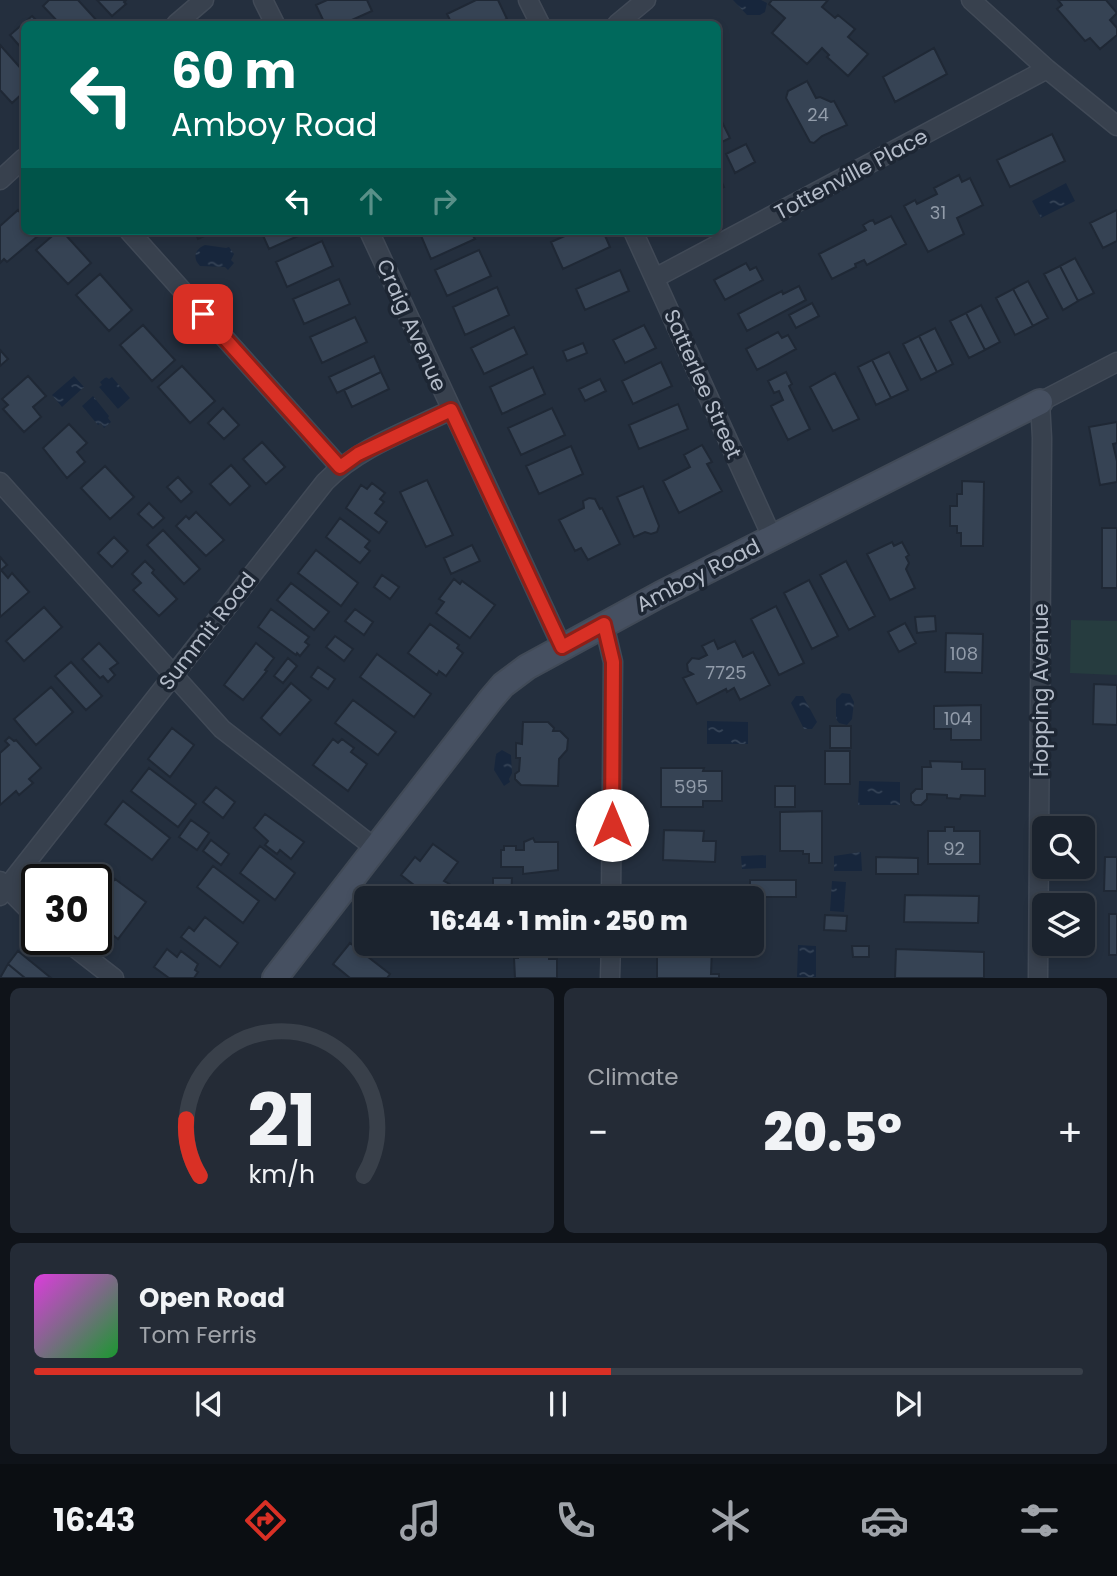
<!DOCTYPE html>
<meta charset="utf-8">
<style>
:root{--surface:#1b232e;--page:#242b36;--text:#f1f3f6;--muted:#a0a4aa;--line:#39404a;--accent:#d93025}
body{margin:0;font-family:Poppins,sans-serif;background:var(--page);color:var(--text);height:100vh;display:flex;flex-direction:column;font-size:26px;white-space:nowrap}
*{box-sizing:border-box;margin:0}
p{font-size:23px;color:var(--muted)}
.icon{flex:none;width:38px;height:38px;fill:none;stroke:currentColor;stroke-width:2;stroke-linecap:round;stroke-linejoin:round}
.map{position:relative;height:978px;overflow:hidden}
.sheet{display:flex;flex-direction:column;gap:10px;padding:10px;background:#0f1319;flex:1}
.sheet>*{flex:none}
.banner{position:absolute;left:21px;top:21px;width:700px;height:214px;border-radius:10px;box-shadow:0 4px 10px #0003,0 0 0 2px var(--line);background:#00695c;color:#fff;overflow:hidden}
.buttons{position:absolute;left:1032px;top:816px;display:grid;gap:14px}
.buttons a{display:grid;place-items:center;width:63px;height:63px;border-radius:10px;background:var(--surface);box-shadow:0 4px 10px #0003,0 0 0 2px var(--line);font-size:35px}
.speed{position:absolute;left:21px;top:864px;display:flex;gap:14px;font-size:35px;font-weight:700;text-align:center}
.speed>*{display:grid;place-content:center;width:91px;height:91px;border-radius:50%;background:var(--surface);box-shadow:0 4px 10px #0003,0 0 0 2px var(--line);line-height:1}
.speed .limit{border:4px solid #111;border-radius:10px;background:#fff;color:#111}
.pin{position:absolute;display:grid;place-items:center;width:60px;height:60px;color:#fff;margin:-30px;border-radius:14px;box-shadow:0 4px 10px #0006}
.me{position:absolute;width:77px;margin:-38px;rotate:0deg;stroke-linejoin:round;filter:drop-shadow(0 0 5px #0008)}
.turn{display:flex;align-items:center;gap:24px;height:147px;padding:0 35px;font-size:32px}
.turn .icon{width:91px;height:91px;stroke-width:2.5}
.turn b{display:block;font-size:49px;line-height:60px}
.lanes{display:flex;align-items:center;height:66px;padding:0 35px;background:#0003;justify-content:center;gap:35px;direction:ltr}
.lanes .off{opacity:.35}
.big{font-size:52px;font-weight:800;line-height:1.1}
.sheet .tile{flex:1;display:flex;flex-direction:column;justify-content:center;gap:10px;min-width:0;padding:0 24px;border-radius:10px;background:var(--page)}
.sheet .dial{align-items:center;gap:0}
.dial svg{height:182px;overflow:visible;fill:none;stroke:var(--line);stroke-width:7;stroke-linecap:round;text-anchor:middle}
.dial text{fill:var(--text);stroke:none}
.song{display:flex;align-items:center;gap:21px}
.cover{width:84px;height:84px;border-radius:10px;background:linear-gradient(135deg,hsl(300 70% 55%),hsl(130 70% 35%))}
.played{height:7px;border-radius:4px;background:linear-gradient(90deg,var(--accent) 55%,var(--line) 55%)}
.keys{display:flex;justify-content:space-around;direction:ltr}
.heat{display:flex;justify-content:space-between;align-items:center;font-size:38px;direction:ltr}
.sheet .tiles{flex:1;display:grid;gap:10px;grid-template-columns:1fr 1fr}
.tile:last-child{grid-column:span 2}
.trip{position:absolute;left:354px;top:886px;width:410px;height:70px;border-radius:10px;background:var(--surface);box-shadow:0 4px 10px #0003,0 0 0 2px var(--line);font-weight:800;line-height:70px;text-align:center}
.tab-bar{display:flex;height:112px;justify-content:space-around;align-items:center;background:#0b0e12;color:var(--muted)}
.tab-bar .icon{width:49px;height:49px}
.tab-bar .active{color:var(--accent)}
.tab-bar b{font-size:32px;color:var(--text)}
.map>svg:first-child{display:block}
.green{fill:#263c3f}
.water{fill:url(#water-ripples)}
.building{fill:#364354;stroke:#1f2835;stroke-width:2}
.lines{fill:none;stroke-linecap:round;stroke-linejoin:round}
.street-casing{stroke:#414a57;stroke-width:21}
.secondary-casing{stroke:#414a57;stroke-width:28}
.street{stroke:#38414e;stroke-width:18}
.secondary{stroke:#465061;stroke-width:24}
.route-casing{stroke:#8d1f18;stroke-width:18}
.route{stroke:#d93025;stroke-width:12}
.labels{text-anchor:middle;dominant-baseline:central;stroke-width:7;stroke-linejoin:round;paint-order:stroke}
.number-label{font-size:18px;fill:#929caa}
.street-label{font-size:21px;fill:#b4bcc9;stroke:#1d2633}
</style>
<div class="map">
<svg width="1117" height="978" viewBox="0 0 1117 978">
<defs>
<pattern id="water-ripples" width="26" height="14" patternUnits="userSpaceOnUse" patternTransform="scale(1.75)"><rect width="26" height="14" fill="#17263c"/><path d="M2 4q2-2 4 0t4 0M15 11q2-2 4 0t4 0" fill="none" stroke="#364457"/></pattern>
</defs>
<rect width="100%" height="100%" fill="#242f3e"/>
<path class="green" d="M1071,620l46,1v54l-47,-2z"/>
<path class="water" d="M733,0h28l6,3 -2,9 -5,3h-13z
M1066,183l9,18 -34,17 -9,-17z
M205,245l21,3 3,-1 5,7 -3,6 3,3 -6,7 -3,-3 -25,-1c-8,-8 -5,-17 5,-21z
M74,376l10,11 -22,20 -10,-12z
M106,377l3,2 3,-2 18,21 -12,11 -19,-22 3,-2 -2,-3z
M93,396l16,20 -1,2 3,4 -7,6 -3,-5 -3,2 -16,-19z
M842,693l8,1 4,8 -2,17 -5,6 -8,-2 -3,-4v-20z
M796,696h7l14,26 -5,7h-8l-13,-26z
M707,721l41,1v22h-41z
M502,750l9,5 1,18 -3,6 1,3 -6,4 -10,-16 2,-16z
M859,781l41,1v23h-42z
M861,852l1,19h-28v-15z
M766,855v13l-24,1 -1,-13z
M832,881l14,1 -2,30 -14,-1z
M798,945l18,1v31h-19z"/>
<path class="building" d="M49,0h29l22,24h-40l-17,-18z
M97,0h29l-2,2 2,2 -14,12z
M327,0h40l5,11 -29,13h-18l-9,-19z
M476,0h22l9,19 -13,5h-42l-5,-10z
M772,0h56l-6,7 13,11 3,-3 17,14 -7,8 20,17 -20,22 -21,-19 2,-2 -7,-7 -15,16 -35,-31 13,-15 -16,-14z
M1058,0h48l11,13 -7,7 7,8v7l-17,14 -10,-11 -5,3 -28,-32 5,-4z
M32,16l8,8h-16v27l-14,-16z
M0,45l24,27v20l-12,11 -12,-13z
M934,48l13,26 -52,28 -12,-25z
M807,81l9,17 4,-1 11,5 3,-1 13,24 -25,11 -8,7 -4,-1 -24,-44 2,-7z
M718,114l12,24 -12,6z
M1052,134l13,27 -55,26 -13,-27z
M746,144l9,18 -20,11 -9,-19z
M718,175l6,12 -6,3z
M959,175l3,7 8,-4 13,27 -26,13 7,16 -36,18 -24,-46 11,-6 2,4 20,-10 -3,-6z
M18,210l6,8v13h12l3,4 -32,27 -3,-3 -4,4v-37z
M1117,210v31l-14,7 -13,-25z
M891,216l15,28 -39,21 -3,-5 -9,4 1,3 -24,12 -13,-25 47,-24 -3,-5 7,-4 3,-1 2,4z
M58,231h4l29,32 -23,21 -32,-34z
M195,231h20l-17,8z
M261,231h48l-40,18z
M419,231h66l-12,5 2,3 -44,20z
M576,231h27l7,16 -47,22 -12,-27z
M322,241l11,25 -46,21 -11,-25z
M479,250l12,26 -44,20 -12,-26z
M1075,258l19,35 -16,8 -18,-35z
M746,263l4,7 6,-3 7,13 -38,20 -11,-20z
M1060,266l18,35 -15,9 -19,-36z
M620,270l9,21 -44,19 -9,-21z
M100,274l32,36 -23,21 -33,-36z
M339,279l11,25 -46,20 -11,-25z
M1028,281l20,37 -15,8 -20,-37z
M799,286l7,14 -59,31 -9,-17 44,-23 1,3z
M497,287l12,28 -44,20 -12,-28z
M1013,289l20,37 -18,9 -19,-37z
M812,303l7,13 -23,12 -7,-13z
M981,305l19,37 -15,8 -19,-37z
M966,313l19,37 -16,8 -19,-37z
M355,317l12,25 -45,21 -12,-26z
M143,325l32,35 -23,21 -32,-36z
M644,325l12,23 -31,15 -12,-23z
M514,327l13,27 -43,20 -13,-26z
M935,328l18,36 -16,8 -18,-36z
M778,332l4,6 6,-3 8,14 -39,21 -11,-21z
M919,336l18,36 -16,8 -18,-36z
M583,343l4,10 -20,8 -4,-10z
M0,350l8,9 -8,7z
M889,352l19,38 -17,8 -19,-38z
M374,356l7,16 -44,21 -8,-16z
M872,360l19,38 -15,7 -18,-38z
M661,362l11,24 -39,18 -11,-23z
M182,366l33,35 -25,22 -32,-36z
M533,367l12,27 -43,20 -12,-27z
M381,372l8,17 -37,18 -8,-17z
M786,372l6,12 -3,2 21,43 -22,11 -17,-34 12,-6 -4,-9 -5,2 -6,-12z
M835,373l24,46 -26,12 -23,-44z
M28,376l18,20 -13,11 8,10 -17,15 -21,-23 5,-4 -6,-6z
M600,379l6,12 -21,10 -6,-12z
M678,404l10,25 -49,20 -10,-24z
M223,408l16,17 -15,14 -16,-16z
M552,408l13,27 -44,20 -13,-27z
M1117,422v21l-4,1 4,17v21l-17,3 -11,-58z
M69,424l18,19 -10,9 8,10 -18,16 -24,-30z
M262,442l23,25 -19,17 -23,-25z
M702,445l10,17 -5,2 15,27 -43,22 -16,-32 27,-14 -6,-12z
M571,446l12,28 -44,20 -13,-28z
M231,465l19,21 -20,19 -20,-21z
M105,466l29,31 -24,22 -29,-31z
M178,477l14,15 -11,10 -14,-15z
M427,480l26,55 -27,12 -26,-55z
M962,481l22,1 -1,64h-22v-13h-4v-7h-7v-20h7v-12h5z
M372,483l13,10 -5,6 4,3 -9,11 12,9 -8,11 -33,-25 15,-23 6,4z
M643,486l16,40 -2,6 -6,2 -6,-2 -11,5 -17,-40z
M589,498l6,1 5,10 2,-1 18,36 -32,16 -7,-12 -6,3 -16,-31 25,-12 -1,-7z
M149,503l15,15 -11,10 -15,-14z
M196,512l28,28 -18,16 -30,-30 10,-10 3,3z
M340,518l30,23 -5,6 5,4 -10,12 -34,-26z
M1102,528h15v60h-15z
M163,530l37,39 -16,15 -37,-39z
M114,537l14,14 -16,16 -14,-14z
M892,542l2,4 8,-4 7,13 -3,2 3,6 -3,6 9,19 -25,12 -23,-46z
M472,545l8,16 -29,13 -7,-16z
M316,550l42,33 -17,23 -43,-33z
M0,557l7,8 -6,5 7,8 4,-5 17,19 -29,25z
M145,561l9,9 -2,3 25,26 -18,17 -26,-26 8,-7 -9,-9z
M846,561l29,55 -26,14 -29,-55z
M382,575l17,12 -9,12 -16,-12z
M454,579l6,5 2,-3 33,24 -25,33 -34,-25 8,-11 -5,-3z
M809,580l29,56 -26,13 -28,-56z
M291,583l38,29 -15,18 -37,-30z
M776,606l28,57 -25,12 -28,-56z
M44,607l18,20 -38,34 -18,-20z
M271,609l38,28 -4,5 4,3 -9,11 -3,-3 -1,2 -38,-28z
M355,609l18,13 -9,13 -19,-14z
M935,616l1,15 -19,2 -2,-16z
M905,623l11,20 -17,9 -11,-20z
M430,624l29,21 -2,3 6,5 -17,23 -7,-5 -2,4 -29,-22z
M946,633l37,1 -1,39 -37,-1z
M335,636l18,13 -9,12 -18,-14z
M714,640l4,9 17,-8 8,16 10,-5 17,33 -30,15 -6,-12 -7,4 -1,-3 -29,15 -14,-26 10,-4 -5,-3 -1,-7 5,-6 7,1 8,-4 -5,-9z
M99,643l19,20 -8,6 5,6 -7,7 -5,-6 -3,2 -18,-19z
M256,643l18,15 -9,12 2,1 -24,29 -19,-15z
M377,654l54,40 -17,23 -54,-40z
M288,658l9,8 -14,17 -9,-7z
M71,662l31,34 -16,14 -31,-34z
M318,667l17,12 -7,10 -17,-12z
M291,683l20,17 -31,35 -19,-17z
M1094,684l23,1v40l-24,-1z
M51,687l22,25 -37,33 -22,-26z
M353,700l43,32 -18,23 -43,-32z
M981,705v35h-30v-11h-17v-23z
M523,722h25l6,6 -1,3h7l8,8 -1,11 -8,9 -1,27 -37,-1 -6,-6v-5l4,-3 1,-13h-4v-15l6,1z
M830,726h21v22h-21z
M172,728l22,17 -24,32 -22,-18z
M9,737l5,4 2,-1 25,28 -12,11 4,4 -14,12 -3,-4 -16,14v-52l9,-8 -4,-4z
M333,739l5,4 4,-4 12,9 -3,4 16,12 -19,27 -35,-26z
M825,751h25v33h-25z
M930,761l32,1v7h23v27l-24,-1 -1,4 -13,-1v-3l-20,-1v5l-6,6h-6l-4,-4v-7l5,-5h6v-22h9z
M149,768l47,36 -18,23 -47,-36z
M661,768h43l-1,3h19v30h-19v6h-42z
M775,786h20v21h-20z
M216,787l19,15 -12,16 -20,-16z
M123,801l47,37 -18,22 -47,-36z
M822,811v52h-13v-9h-6v-3h-23v-39z
M265,814l39,28 -13,17 -11,-9 -3,4 -12,-9 3,-4 -14,-13z
M191,820l18,13 -12,17 -18,-13z
M945,827h9v4h26v33h-52v-33h17z
M664,830l40,1 -1,10h13l-1,21 -52,-2z
M533,838l2,4h23v28l-35,4v-7h-22v-17h3v-4h12v4h8v-8z
M211,840l18,14 -8,11 -18,-14z
M433,844l25,18 -14,19 7,4 -9,13h-11l-30,-23 14,-18 5,4z
M260,846l35,27 -20,27 -35,-27z
M876,857l42,1v16h-42z
M1105,857h12v34h-13z
M213,866l46,35 -16,22 -46,-36z
M493,878h19l-1,17h-18z
M115,879l31,23 -28,37 -22,-17v-36l9,6z
M750,880h46v17h-46z
M670,888l44,3v7h-49v-8l5,1z
M516,889l45,2v7h-45z
M905,895l74,1 -1,27 -74,-1z
M1109,914h8v41h-8z
M825,915l22,1 -1,15 -22,-1z
M205,917l33,26 -18,24 -39,-30 8,-10 5,4z
M350,943l40,31 -3,4h-37l-17,-14z
M395,943h20l-8,10z
M449,943h19l-8,9z
M673,944h8l4,5 14,1 3,-6h8l2,4 -1,26h8v4h-62v-24h7l1,-5h6z
M852,946h17v11h-16z
M518,947h31v12h8v19h-42l-1,-20h4z
M167,949l10,8 4,-6 17,13 -3,6 3,2 -4,6h-25l-15,-11z
M896,949l88,3v26h-89z
M18,951l33,27h-26l-17,-14z
M8,964l17,14h-25z"/>
<g class="lines">
<g class="street-casing">
<path id="street" d="M263,0l12,24
M528,0l12,24
M971,0l76,69 70,57
M176,24l28,-24
M617,24l29,-24
M0,180l24,-22
M129,231l211,236
M369,231l193,416
M633,231l139,306
M655,278l392,-209
M0,482l222,247 153,119
M604,624l9,38 -2,236
M0,881l37,37
M0,896l325,-414c34,-35 83,-51 126,-72
M65,940l49,38
M610,978l1,-35
M1038,978l4,-540 -2,-36 77,-40"/>
</g>
<g class="secondary-casing">
<path id="secondary" d="M275,978l216,-279 12,-14 24,-18 134,-73 379,-192"/>
</g>
<use href="#street" class="street"/>
<use href="#secondary" class="secondary"/>
</g>
<g class="lines">
<g class="route-casing">
<path id="route" d="M203,314l137,153 18,-13 93,-44 111,237 42,-23 9,38 -1,163"/>
</g>
<use href="#route" class="route"/>
</g>
<g class="labels">
<g class="number-label">
<text x="818" y="114">24</text>
<text x="938" y="212">31</text>
<text x="964" y="653">108</text>
<text x="726" y="672">7725</text>
<text x="958" y="718">104</text>
<text x="691" y="786">595</text>
<text x="954" y="848">92</text>
</g>
<g class="street-label">
<text transform="translate(851 174) rotate(-28)">Tottenville Place</text>
<text transform="translate(412 325) rotate(66)">Craig Avenue</text>
<text transform="translate(703 384) rotate(66)">Satterlee Street</text>
<text transform="translate(698 575) rotate(-27)">Amboy Road</text>
<text transform="translate(207 631) rotate(-52)">Summit Road</text>
<text transform="translate(1040 690) rotate(-90)">Hopping Avenue</text>
</g>
</g>
</svg>
<div class="buttons">
<a><svg class="icon" aria-label="search" viewBox="0 0 24 24"><circle cx="10" cy="10" r="6"/><path d="M15 15l6 6"/></svg></a>
<a><svg class="icon" aria-label="layers" viewBox="0 0 24 24"><path d="M12 4l9 5-9 5-9-5zM3 14l9 5 9-5"/></svg></a>
</div>
<div class="speed"><div class="limit">30</div></div>
<div class="pin" style="left:203px;top:314px;background:#d93025"><svg class="icon" aria-label="arrive" viewBox="0 0 24 24"><path d="M6 21V4h12l-3 4 3 4H6"/></svg></div>
<svg class="me" style="left:612px;top:825px" viewBox="-20 -20 40 40"><circle r="19" fill="#fff"/><path d="M0-13L10 11 0 6-10 11z" fill="#d93025"/></svg>
<div class="trip">16:44 · 1 min · 250 m</div>
<div class="banner">
<div class="turn"><svg class="icon" aria-label="left" viewBox="0 0 24 24"><path d="M17 20v-9H6M10 6l-5 5 5 5"/></svg><div><b>60 m</b>Amboy Road</div></div>
<div class="lanes"><svg class="icon" aria-label="left" viewBox="0 0 24 24"><path d="M17 20v-9H6M10 6l-5 5 5 5"/></svg><svg class="icon off" aria-label="ahead" viewBox="0 0 24 24"><path d="M12 20V5M6 11l6-6 6 6"/></svg><svg class="icon off" aria-label="right" viewBox="0 0 24 24"><path d="M7 20v-9h11M14 6l5 5-5 5"/></svg></div>
</div>
</div>
<section class="sheet">
<div class="tiles">
<div class="tile dial"><svg viewBox="0 0 100 80">
<path d="M14 69A42 42 0 1 1 86 69"/>
<path d="M14 69A42 42 0 0 1 8 44" stroke="#d93025"/>
<text x="50" y="56" font-size="32" font-weight="700">21</text>
<text x="50" y="72" font-size="11">km/h</text>
</svg></div>
<div class="tile"><p>Climate</p>
<div class="heat"><a>−</a><b class="big">20.5°</b><a>+</a></div>
</div>
<div class="tile">
<div class="song"><i class="cover"></i><div><b>Open Road</b><p>Tom Ferris</p></div></div>
<div class="played"></div>
<div class="keys"><svg class="icon" aria-label="previous" viewBox="0 0 24 24"><path d="M18 5L8 12l10 7zM5 5v14"/></svg><svg class="icon" aria-label="pause" viewBox="0 0 24 24"><path d="M8 5v14M16 5v14"/></svg><svg class="icon" aria-label="next" viewBox="0 0 24 24"><path d="M6 5l10 7-10 7zM19 5v14"/></svg></div>
</div>
</div>
</section>
<nav class="tab-bar">
<b>16:43</b>
<svg class="icon active" aria-label="directions" viewBox="0 0 24 24"><path d="M12 3l9 9-9 9-9-9zM9 14v-3h6M13 9l2 2-2 2"/></svg>
<svg class="icon" aria-label="music" viewBox="0 0 24 24"><path d="M9 18V5l10-2v13"/><circle cx="6" cy="18" r="3"/><circle cx="16" cy="16" r="3"/></svg>
<svg class="icon" aria-label="phone" viewBox="0 0 24 24"><path d="M5 4h4l2 5-3 2q2 4 5 5l2-3 5 2v4C11 20 4 13 5 4z"/></svg>
<svg class="icon" aria-label="climate" viewBox="0 0 24 24"><path d="M12 3v18M4 7l16 10M4 17L20 7"/></svg>
<svg class="icon" aria-label="car" viewBox="0 0 24 24"><path d="M5 17H2v-5l4-1 3-4h7l3 4 3 1v5h-3M9 17h6M6 11h13"/><circle cx="7" cy="17" r="2"/><circle cx="17" cy="17" r="2"/></svg>
<svg class="icon" aria-label="filters" viewBox="0 0 24 24"><path d="M4 7h16M4 17h16"/><circle cx="9" cy="7" r="2"/><circle cx="15" cy="17" r="2"/></svg>
</nav>
